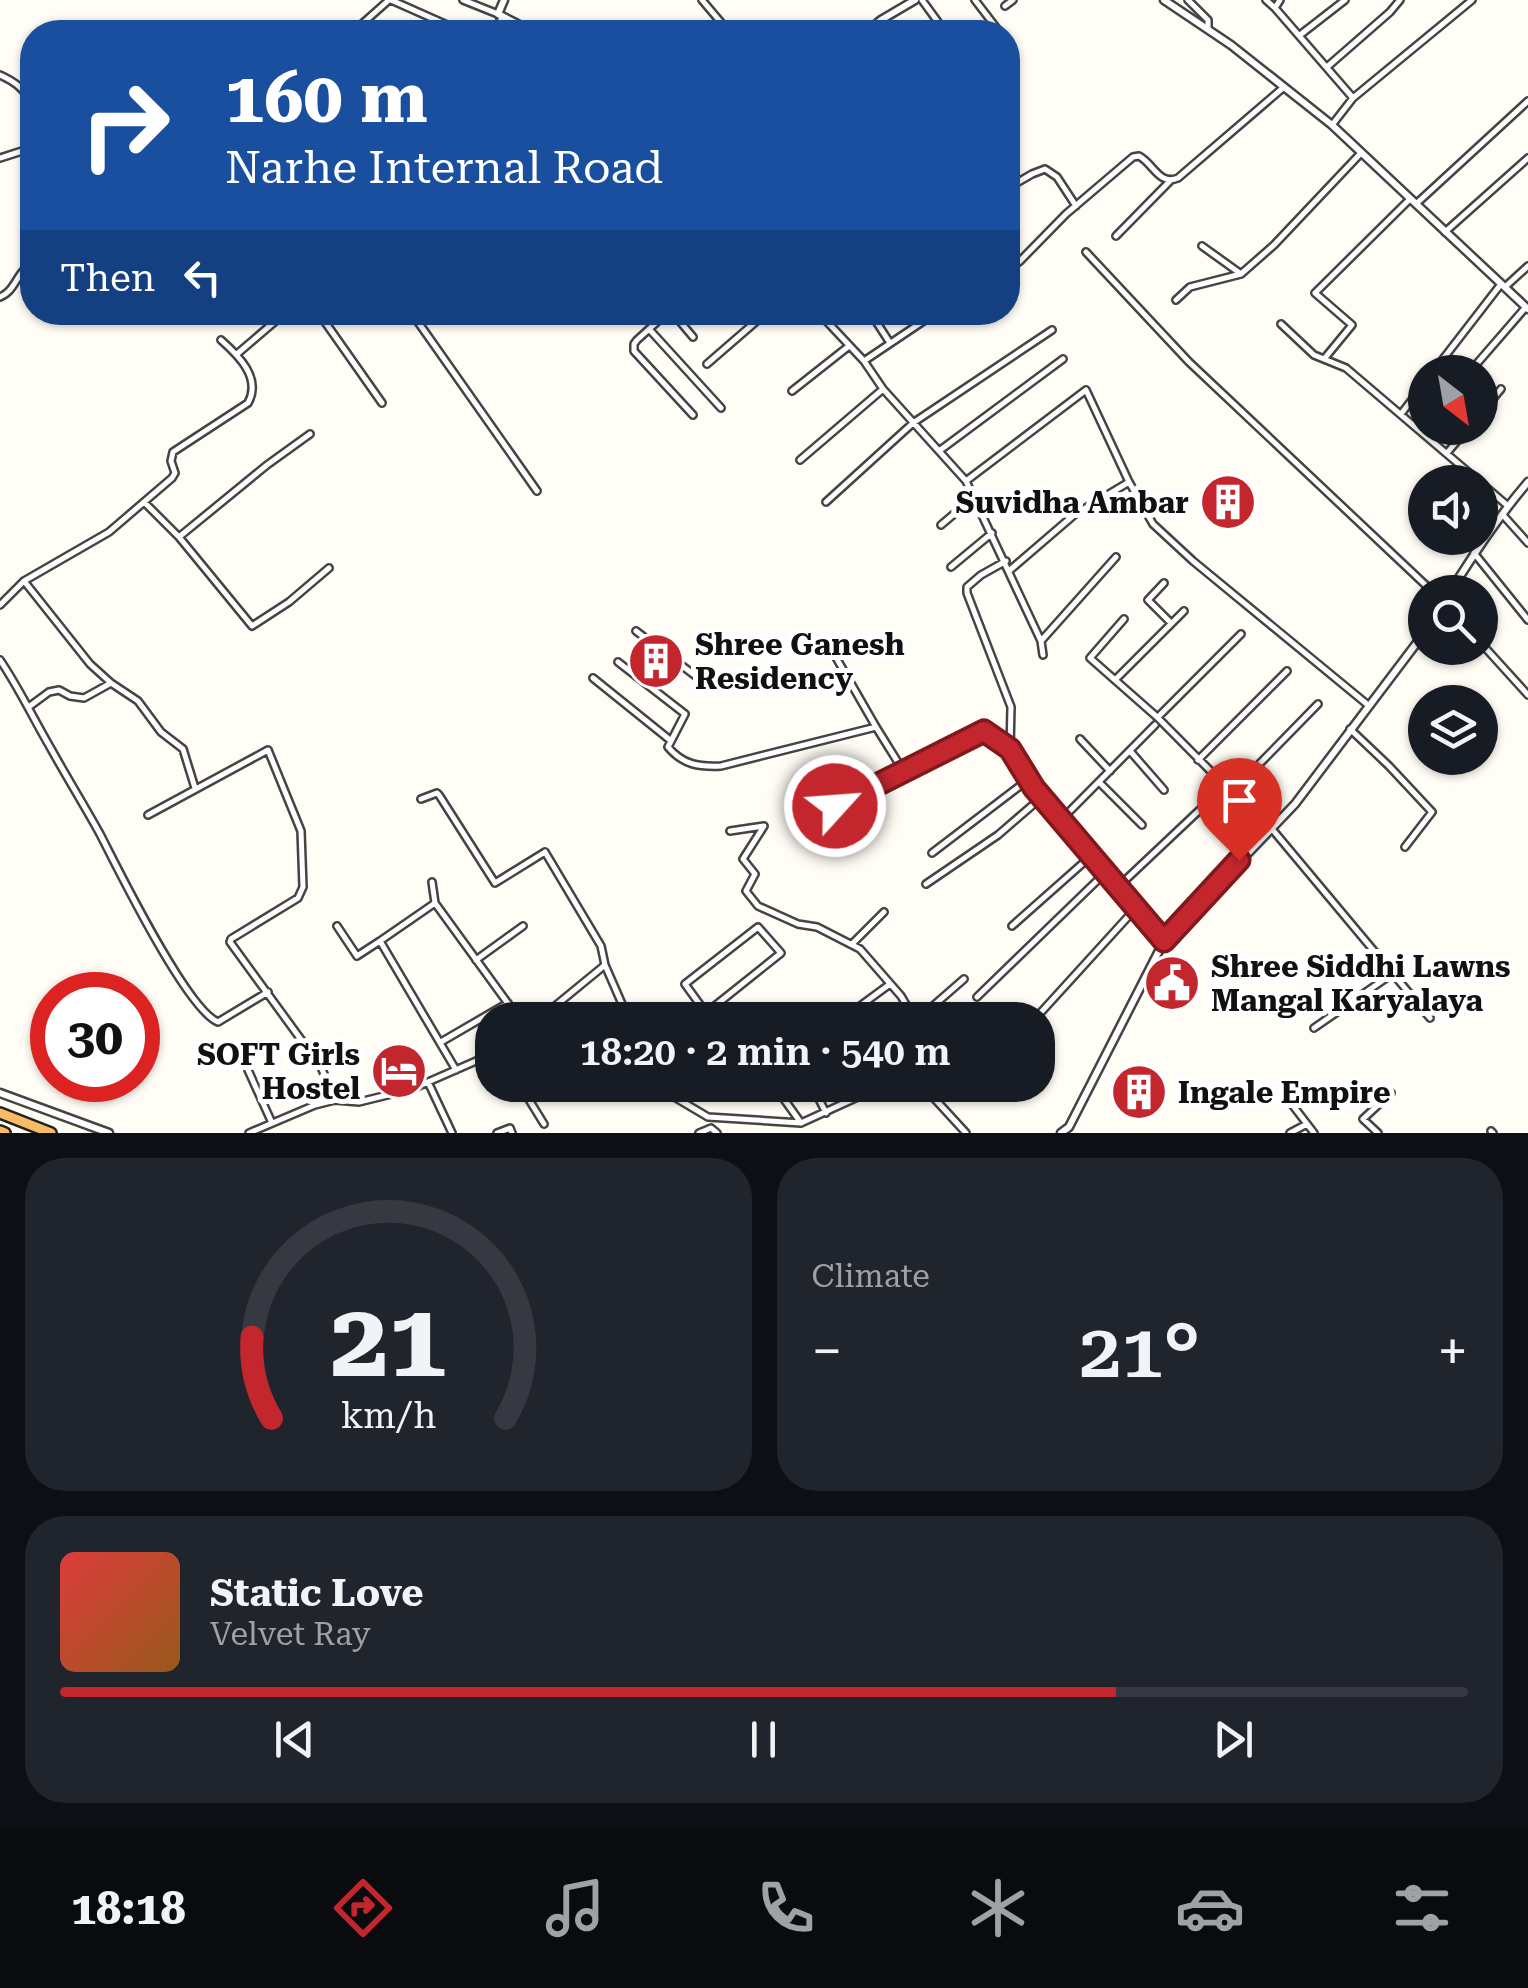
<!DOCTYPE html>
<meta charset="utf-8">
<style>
:root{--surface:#171b24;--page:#20242c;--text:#f1f3f6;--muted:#9ea1a6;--line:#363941;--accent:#c4262e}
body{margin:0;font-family:"Roboto Serif",serif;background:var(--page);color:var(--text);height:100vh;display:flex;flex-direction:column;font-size:38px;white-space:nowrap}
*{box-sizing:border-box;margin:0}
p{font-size:32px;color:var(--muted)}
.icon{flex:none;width:55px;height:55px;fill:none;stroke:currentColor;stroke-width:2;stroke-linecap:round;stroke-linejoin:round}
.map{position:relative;height:1133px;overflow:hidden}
.sheet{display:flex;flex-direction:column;gap:25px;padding:25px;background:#0d0f14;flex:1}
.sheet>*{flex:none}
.guide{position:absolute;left:20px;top:20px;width:1000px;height:305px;border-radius:40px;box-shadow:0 2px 8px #0004;background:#1a4fa0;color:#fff;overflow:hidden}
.needle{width:65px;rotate:149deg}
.buttons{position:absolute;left:1408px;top:355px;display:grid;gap:20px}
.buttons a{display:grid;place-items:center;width:90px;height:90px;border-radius:50%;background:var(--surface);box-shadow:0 2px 8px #0004;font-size:50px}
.speed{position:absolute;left:30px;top:972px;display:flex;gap:20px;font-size:50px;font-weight:700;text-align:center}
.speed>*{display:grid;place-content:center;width:130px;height:130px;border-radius:50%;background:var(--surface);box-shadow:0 2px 8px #0004;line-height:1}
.speed .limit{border:15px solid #d22;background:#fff;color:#111}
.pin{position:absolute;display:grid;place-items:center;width:85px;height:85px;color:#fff;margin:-102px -42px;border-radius:50% 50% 50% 0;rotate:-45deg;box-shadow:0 0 10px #0007}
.pin .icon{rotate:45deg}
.me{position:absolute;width:110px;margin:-55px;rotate:64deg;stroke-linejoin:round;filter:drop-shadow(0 0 8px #0008)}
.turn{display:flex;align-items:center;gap:35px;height:210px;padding:0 40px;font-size:45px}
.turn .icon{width:130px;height:130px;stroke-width:2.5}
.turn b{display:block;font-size:70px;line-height:85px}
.then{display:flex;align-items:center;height:95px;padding:0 40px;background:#0003;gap:20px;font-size:38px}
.big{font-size:75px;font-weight:600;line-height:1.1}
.sheet .card{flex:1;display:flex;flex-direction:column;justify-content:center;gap:15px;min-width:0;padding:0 35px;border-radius:40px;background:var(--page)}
.sheet .dial{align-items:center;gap:0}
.dial svg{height:260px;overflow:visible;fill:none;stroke:var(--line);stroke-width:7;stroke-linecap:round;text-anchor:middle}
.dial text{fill:var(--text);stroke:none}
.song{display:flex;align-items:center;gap:30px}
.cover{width:120px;height:120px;border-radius:15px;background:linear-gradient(135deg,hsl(0 70% 55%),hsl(30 70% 35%))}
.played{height:10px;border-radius:5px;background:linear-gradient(90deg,var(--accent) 75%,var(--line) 75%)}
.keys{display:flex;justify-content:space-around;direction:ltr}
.heat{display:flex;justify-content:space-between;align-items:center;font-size:55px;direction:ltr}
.sheet .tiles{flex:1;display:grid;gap:25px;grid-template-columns:1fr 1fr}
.card:last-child{grid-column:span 2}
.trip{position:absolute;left:475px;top:1002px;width:580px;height:100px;border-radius:40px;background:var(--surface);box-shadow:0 2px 8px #0004;font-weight:600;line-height:100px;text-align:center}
.menu{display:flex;height:160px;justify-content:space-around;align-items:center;background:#090b0e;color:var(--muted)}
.menu .icon{width:70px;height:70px}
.menu .current{color:var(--accent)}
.menu b{font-size:45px;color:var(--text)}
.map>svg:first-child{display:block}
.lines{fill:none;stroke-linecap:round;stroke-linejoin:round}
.minor-casing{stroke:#444;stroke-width:10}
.tertiary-casing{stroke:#444;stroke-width:11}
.trunk-casing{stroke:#222;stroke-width:14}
.minor{stroke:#fff;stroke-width:5}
.tertiary{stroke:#fff;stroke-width:6}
.trunk{stroke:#f7bc64;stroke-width:9}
.route-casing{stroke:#7f191e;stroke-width:25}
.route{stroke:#c4262e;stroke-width:18}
.labels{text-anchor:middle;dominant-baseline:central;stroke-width:10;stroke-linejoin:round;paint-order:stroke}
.poi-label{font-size:30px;font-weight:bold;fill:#111;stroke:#fff;text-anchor:start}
</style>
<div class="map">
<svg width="1528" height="1133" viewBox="0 0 1528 1133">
<rect width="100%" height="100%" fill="#fffdf5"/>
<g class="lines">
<g class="minor-casing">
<path id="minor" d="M391,0l72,32
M463,0l35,14
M702,0l27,32
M922,0l16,22 -1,5 -6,5
M975,0l23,30
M1188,0l20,20v9
M1266,0l9,8
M1280,0l-5,8 78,90 -21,27
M1005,6l8,-6
M353,32l36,-32
M423,32l13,-12
M492,32l11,-15
M800,32l9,-4 6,4
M1300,35l45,-35
M1327,67l63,-55 10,-12
M0,75c31,14 32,25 25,57l7,5
M1353,98l119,-98
M0,158l22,-7 10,6
M1008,188l24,-14 13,-5 12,8 19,29
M1416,204l112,-103
M1445,232l83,-74
M1116,236l55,-56
M1202,246l39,28
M1086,252l103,110 244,230
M1008,270l12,-9 46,-47 67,-57 6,-1c14,7 20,30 39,22l106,-91
M1505,287l23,-21
M0,297c16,-6 17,-27 32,-32
M1176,300l14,-13 51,-13 33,-29 87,-92
M318,312l64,91
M411,312l126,179
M668,312l-31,28 -3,4v7l59,64
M672,312l21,25
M818,312l46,49 19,28 83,92 75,160 2,14
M870,312l20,31
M1281,324l33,31 32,13 162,138
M649,329l72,79
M237,354l49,-42
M1324,359l28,-34 -37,-32 95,-94
M864,361l73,-49
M707,364l60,-52
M1474,367l52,-60
M1433,372l68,-88
M792,391l57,-45
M1401,414l24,-31
M1480,414l21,-25
M939,451l124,-92
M1447,453l21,-25
M800,460l83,-71
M966,481l120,-91 43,92 24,42 40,37 175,144
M144,502l35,35 73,89 37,-24 40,-34
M826,502l87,-79 139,-93
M1502,514l26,29
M941,525l33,-28
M179,537l88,-72 43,-31
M1474,553l54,67
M1006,561l-25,14 -14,12v6l44,114 -1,42 24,39 130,153
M951,567l41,-34
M1010,570l64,-55 55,-33
M24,581l66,83 21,19 27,18 23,31 22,17 12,39
M1164,583l-16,17 23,23
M0,605l24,-24 85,-49 63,-54 3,-5 -4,-12 2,-9 75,-49c14,-25 -10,-48 -27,-63
M1124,619l-34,39 67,59 113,114
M636,631l61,46
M1041,641l75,-84
M1480,642l48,53
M830,647l46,80
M0,660c19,28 33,58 50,87 16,29 34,58 50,87 18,35 87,176 118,188l50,-30
M618,662l67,52 -17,33c15,18 31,20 53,19l155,-39 28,45
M593,678l77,62
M1115,680l69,-69
M653,689l18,-32
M30,706l19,-14 10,-2 11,6 14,2 27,-15
M1158,717l83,-83
M1350,729l39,37 43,46 -27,35
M1080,739l30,32
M1130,751l34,39
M1198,760l89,-89
M1099,782l43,43
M1231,793l87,-89
M421,799l16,-6 2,2 56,88 50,-31 56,94 4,19 24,55
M835,806l149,-75 25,17
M148,815l120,-65 33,81 2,56 -5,11 -67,41 -1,3 91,125 14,33
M1061,820l94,-95
M1272,829l158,189
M730,831l34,-5 -21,33 12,15 -9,17 12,15 40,18 19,3 43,22 41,47 14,24
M932,853l97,-74
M432,882l3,21 85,117
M926,884l72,-49 44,-38
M1118,887l106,-100
M337,926l20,30 23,-15 76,129
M1012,926l79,-70
M380,941l55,-38
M852,944l32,-32
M476,960l47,-34
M977,997l129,-125
M724,1015l3,5
M538,1020l67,-55
M696,1020l10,-7 75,-60 -23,-26 -73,57 21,29
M841,1020l49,-36
M917,1020l47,-41
M971,1020l8,-7
M1034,1020l102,-112
M1314,1028l78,-54
M441,1042l67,-39
M248,1070l24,53
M428,1082l24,51
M520,1085l24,39
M668,1085l8,13 32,19 93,6 83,-38
M774,1085l27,38
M812,1085l14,28
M922,1085l44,48
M974,1085l4,3 3,-3
M1284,1094l30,39
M1491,1131l2,2
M249,1133l66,-28 20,-5 24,2 53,-13 80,-35
M497,1133l13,-5 2,5
M699,1133l12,-5 6,5
M1290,1133l17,-9
M1378,1133l-15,-14 28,-26"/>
</g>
<g class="tertiary-casing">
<path id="tertiary" d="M504,0l-6,14 35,18
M1164,0l67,45 101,80 196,184
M867,32l14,-12 34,-20
M1450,592c24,-38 48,-75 78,-110
M0,1093l109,40
M1061,1133l8,-6 95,-186 131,-137 130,-172"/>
</g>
<g class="trunk-casing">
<path id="trunk" d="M0,1113l51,20
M0,1131l5,2"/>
</g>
<use href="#minor" class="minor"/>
<use href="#tertiary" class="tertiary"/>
<use href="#trunk" class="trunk"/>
</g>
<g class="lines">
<g class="route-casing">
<path id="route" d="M835,806l149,-75 26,18 24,39 130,153 75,-81"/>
</g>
<use href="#route" class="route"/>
</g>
<defs>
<g id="building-disc" transform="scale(2.875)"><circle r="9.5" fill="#c4262e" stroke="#fff"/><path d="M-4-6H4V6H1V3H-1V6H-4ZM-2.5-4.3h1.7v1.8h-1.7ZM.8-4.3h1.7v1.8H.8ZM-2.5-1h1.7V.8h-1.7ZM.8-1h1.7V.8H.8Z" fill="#fff"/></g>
<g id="civic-disc" transform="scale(2.875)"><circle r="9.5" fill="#c4262e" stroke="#fff"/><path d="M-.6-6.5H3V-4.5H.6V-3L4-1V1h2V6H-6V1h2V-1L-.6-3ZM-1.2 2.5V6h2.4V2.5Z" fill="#fff"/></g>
<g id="hotel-disc" transform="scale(2.875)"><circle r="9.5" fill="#c4262e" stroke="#fff"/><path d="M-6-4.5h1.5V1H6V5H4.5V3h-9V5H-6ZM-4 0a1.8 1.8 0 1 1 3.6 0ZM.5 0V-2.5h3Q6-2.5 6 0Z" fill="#fff"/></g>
</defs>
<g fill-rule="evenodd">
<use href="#building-disc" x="1228" y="502"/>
<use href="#building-disc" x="656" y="661"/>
<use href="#civic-disc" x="1172" y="983"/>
<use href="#hotel-disc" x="399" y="1071"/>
<use href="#building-disc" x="1139" y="1092"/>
</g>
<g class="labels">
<g class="poi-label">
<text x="1189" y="502" text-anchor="end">Suvidha Ambar</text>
<text x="695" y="644">Shree Ganesh<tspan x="695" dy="34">Residency</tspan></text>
<text x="1211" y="966">Shree Siddhi Lawns<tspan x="1211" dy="34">Mangal Karyalaya</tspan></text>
<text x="360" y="1054" text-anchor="end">SOFT Girls<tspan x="360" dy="34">Hostel</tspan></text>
<text x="1178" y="1092">Ingale Empire</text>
</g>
</g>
</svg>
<div class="buttons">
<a><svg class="needle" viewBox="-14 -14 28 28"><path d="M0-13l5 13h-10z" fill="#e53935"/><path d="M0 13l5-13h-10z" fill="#9ea1a6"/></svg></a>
<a><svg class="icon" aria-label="sound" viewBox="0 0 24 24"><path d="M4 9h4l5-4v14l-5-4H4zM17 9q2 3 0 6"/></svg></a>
<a><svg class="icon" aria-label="search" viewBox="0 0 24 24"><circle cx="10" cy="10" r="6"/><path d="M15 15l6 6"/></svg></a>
<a><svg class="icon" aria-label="layers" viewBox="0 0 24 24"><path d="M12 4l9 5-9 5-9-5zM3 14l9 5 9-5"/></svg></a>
</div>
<div class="speed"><div class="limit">30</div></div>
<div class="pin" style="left:1239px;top:860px;background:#d93025"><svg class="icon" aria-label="arrive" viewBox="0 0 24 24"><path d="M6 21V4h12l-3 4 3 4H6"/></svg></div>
<svg class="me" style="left:835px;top:806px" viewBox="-20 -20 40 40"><circle r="17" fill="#c4262e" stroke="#fff" stroke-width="3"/><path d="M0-11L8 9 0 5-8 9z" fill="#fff"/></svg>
<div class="trip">18:20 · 2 min · 540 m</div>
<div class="guide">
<div class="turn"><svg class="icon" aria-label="right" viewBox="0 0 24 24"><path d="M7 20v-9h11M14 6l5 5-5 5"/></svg><div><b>160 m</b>Narhe Internal Road</div></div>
<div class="then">Then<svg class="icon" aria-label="left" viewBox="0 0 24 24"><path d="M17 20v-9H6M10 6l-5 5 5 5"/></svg></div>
</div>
</div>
<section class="sheet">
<div class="tiles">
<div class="card dial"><svg viewBox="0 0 100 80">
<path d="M14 69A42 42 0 1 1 86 69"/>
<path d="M14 69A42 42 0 0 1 8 44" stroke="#c4262e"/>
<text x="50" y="56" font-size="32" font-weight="700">21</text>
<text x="50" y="72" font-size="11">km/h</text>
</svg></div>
<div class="card"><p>Climate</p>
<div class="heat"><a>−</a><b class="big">21°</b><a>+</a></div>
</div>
<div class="card">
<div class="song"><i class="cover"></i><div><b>Static Love</b><p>Velvet Ray</p></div></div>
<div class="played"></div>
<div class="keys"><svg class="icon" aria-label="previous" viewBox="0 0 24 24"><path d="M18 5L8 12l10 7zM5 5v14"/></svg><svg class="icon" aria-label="pause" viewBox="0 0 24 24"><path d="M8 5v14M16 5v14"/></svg><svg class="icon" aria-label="next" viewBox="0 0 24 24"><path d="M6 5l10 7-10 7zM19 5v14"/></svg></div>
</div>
</div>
</section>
<nav class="menu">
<b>18:18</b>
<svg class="icon current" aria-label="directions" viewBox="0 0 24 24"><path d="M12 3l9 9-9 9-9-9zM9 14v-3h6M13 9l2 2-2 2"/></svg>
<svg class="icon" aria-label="music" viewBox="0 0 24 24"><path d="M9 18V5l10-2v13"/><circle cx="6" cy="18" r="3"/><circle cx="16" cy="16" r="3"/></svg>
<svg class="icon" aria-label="phone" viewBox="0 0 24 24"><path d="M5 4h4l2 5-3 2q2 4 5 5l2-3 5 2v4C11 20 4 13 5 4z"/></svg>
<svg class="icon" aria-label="climate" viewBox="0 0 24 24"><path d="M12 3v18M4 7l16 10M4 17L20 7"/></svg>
<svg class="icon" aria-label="car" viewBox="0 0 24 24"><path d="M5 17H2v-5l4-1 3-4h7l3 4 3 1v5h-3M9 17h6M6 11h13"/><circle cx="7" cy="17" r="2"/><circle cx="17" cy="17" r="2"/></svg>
<svg class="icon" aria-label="filters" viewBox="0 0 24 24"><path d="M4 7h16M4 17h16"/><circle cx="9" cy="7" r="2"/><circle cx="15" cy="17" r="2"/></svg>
</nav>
